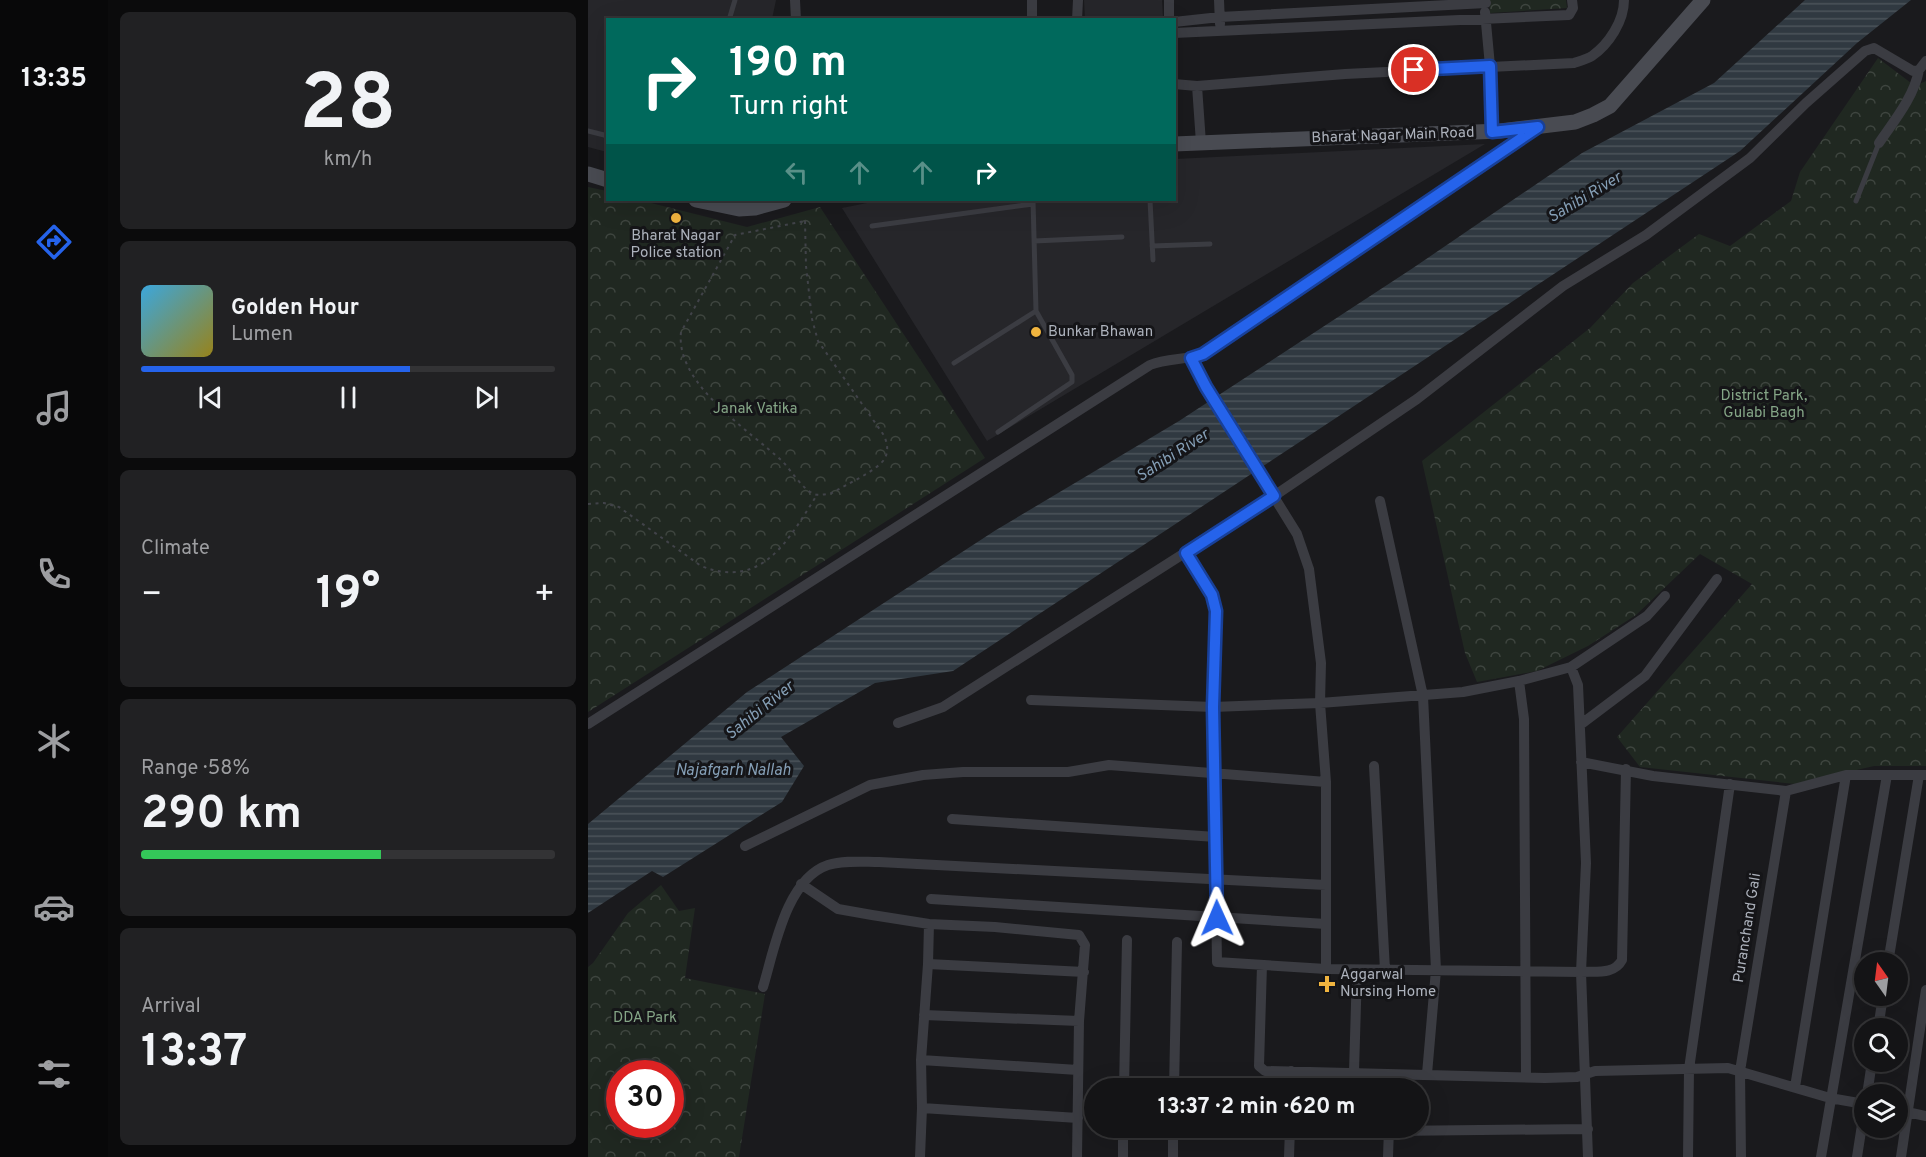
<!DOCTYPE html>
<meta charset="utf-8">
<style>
:root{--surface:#141416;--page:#212123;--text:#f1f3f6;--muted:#9d9ea1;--line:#333335;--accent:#2563eb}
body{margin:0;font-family:Overpass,sans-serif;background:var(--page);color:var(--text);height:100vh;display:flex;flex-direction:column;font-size:22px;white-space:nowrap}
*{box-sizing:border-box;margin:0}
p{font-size:20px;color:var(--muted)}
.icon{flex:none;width:33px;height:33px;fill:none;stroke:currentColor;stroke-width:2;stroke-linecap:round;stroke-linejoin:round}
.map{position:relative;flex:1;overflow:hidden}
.details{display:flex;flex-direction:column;gap:12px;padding:12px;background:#0b0b0c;width:480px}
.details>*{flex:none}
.top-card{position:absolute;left:18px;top:18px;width:570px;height:183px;border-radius:0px;box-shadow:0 6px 24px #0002,0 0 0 2px var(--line);background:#00695c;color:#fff;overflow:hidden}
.needle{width:39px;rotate:346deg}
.buttons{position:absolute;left:1266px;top:952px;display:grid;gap:12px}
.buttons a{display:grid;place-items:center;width:54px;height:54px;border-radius:50%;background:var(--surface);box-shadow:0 6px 24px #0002,0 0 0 2px var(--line);font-size:30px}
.speed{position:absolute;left:18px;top:1060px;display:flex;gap:12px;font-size:30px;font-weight:700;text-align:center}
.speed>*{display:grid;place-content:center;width:78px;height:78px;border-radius:50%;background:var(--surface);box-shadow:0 6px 24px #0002,0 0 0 2px var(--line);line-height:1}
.speed .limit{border:9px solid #d22;background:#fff;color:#111}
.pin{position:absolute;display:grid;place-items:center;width:51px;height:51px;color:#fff;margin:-26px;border:3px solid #fff;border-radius:50%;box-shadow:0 2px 6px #0007}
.me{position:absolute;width:66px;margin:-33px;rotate:359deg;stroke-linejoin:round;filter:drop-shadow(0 0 4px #0008)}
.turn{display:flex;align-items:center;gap:21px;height:126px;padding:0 24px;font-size:27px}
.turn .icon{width:78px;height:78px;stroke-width:2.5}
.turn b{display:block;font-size:42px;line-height:51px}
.lanes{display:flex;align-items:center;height:57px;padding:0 24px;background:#0003;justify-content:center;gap:30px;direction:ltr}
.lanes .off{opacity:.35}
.big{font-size:45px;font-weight:700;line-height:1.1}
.details .tile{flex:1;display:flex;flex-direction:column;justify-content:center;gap:9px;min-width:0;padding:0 21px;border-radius:9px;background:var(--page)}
.details .dial{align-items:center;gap:0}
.dial b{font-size:78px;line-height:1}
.song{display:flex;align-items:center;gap:18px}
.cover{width:72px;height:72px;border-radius:9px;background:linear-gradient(135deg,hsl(200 70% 55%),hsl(50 70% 35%))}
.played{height:6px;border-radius:3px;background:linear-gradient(90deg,var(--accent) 65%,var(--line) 65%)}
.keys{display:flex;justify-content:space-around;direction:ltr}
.heat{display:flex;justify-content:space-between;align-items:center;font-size:33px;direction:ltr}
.charge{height:9px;border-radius:4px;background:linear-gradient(90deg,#34c759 58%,var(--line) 0)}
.trip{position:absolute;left:496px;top:1078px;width:345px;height:60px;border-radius:30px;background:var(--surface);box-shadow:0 6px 24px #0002,0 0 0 2px var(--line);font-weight:700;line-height:60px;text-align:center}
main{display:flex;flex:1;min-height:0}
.dock{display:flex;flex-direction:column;width:108px;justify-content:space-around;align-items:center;background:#080809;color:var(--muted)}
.dock .icon{width:42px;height:42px}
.dock .current{color:var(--accent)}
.dock b{font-size:27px;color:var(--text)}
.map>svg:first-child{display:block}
.built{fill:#26262a}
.park{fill:url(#park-crowns);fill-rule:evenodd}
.water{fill:url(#water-rules)}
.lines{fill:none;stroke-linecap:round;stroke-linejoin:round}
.path{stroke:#414349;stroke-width:2;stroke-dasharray:3 4.5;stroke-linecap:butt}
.lane{stroke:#3b3c42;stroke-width:5}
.street{stroke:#3b3c42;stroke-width:10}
.secondary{stroke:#494b52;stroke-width:15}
.route-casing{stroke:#184099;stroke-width:15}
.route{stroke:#2563eb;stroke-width:10}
.poi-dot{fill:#f0b43f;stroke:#151518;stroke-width:2}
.labels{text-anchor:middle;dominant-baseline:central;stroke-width:6;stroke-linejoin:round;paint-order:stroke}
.street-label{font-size:15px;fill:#adb2bc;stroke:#151518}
.poi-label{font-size:15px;fill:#adb2bc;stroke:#151518;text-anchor:start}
.park-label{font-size:15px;fill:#85a687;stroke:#151518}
.water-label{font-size:16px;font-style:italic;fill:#859fb6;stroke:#151518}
</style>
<main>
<nav class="dock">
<b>13:35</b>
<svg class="icon current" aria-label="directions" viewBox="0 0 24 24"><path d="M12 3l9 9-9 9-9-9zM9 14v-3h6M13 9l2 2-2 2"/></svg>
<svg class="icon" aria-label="music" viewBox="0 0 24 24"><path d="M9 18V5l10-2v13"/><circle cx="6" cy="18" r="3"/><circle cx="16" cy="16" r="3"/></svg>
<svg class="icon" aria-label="phone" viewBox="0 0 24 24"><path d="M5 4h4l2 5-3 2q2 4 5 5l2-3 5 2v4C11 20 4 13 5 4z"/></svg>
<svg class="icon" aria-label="climate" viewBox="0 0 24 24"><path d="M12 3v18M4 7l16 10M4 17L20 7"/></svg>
<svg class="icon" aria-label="car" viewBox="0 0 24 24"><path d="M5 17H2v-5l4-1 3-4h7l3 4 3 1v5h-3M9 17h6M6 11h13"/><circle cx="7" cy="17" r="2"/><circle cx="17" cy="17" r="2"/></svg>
<svg class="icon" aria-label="filters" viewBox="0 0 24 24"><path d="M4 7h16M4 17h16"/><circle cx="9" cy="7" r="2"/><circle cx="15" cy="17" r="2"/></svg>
</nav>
<section class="details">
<div class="tile dial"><b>28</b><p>km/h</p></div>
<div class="tile">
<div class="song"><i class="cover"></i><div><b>Golden Hour</b><p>Lumen</p></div></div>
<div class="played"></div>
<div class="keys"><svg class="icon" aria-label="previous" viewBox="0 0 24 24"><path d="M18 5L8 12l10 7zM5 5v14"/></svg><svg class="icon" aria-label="pause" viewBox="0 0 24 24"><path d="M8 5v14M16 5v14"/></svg><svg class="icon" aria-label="next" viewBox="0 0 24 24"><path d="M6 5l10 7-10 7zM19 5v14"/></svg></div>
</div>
<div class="tile"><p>Climate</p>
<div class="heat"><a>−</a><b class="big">19°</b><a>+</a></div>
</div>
<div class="tile"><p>Range · 58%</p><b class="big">290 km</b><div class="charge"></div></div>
<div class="tile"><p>Arrival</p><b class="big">13:37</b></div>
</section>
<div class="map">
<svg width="1338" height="1157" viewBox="0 0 1338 1157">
<defs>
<pattern id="park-crowns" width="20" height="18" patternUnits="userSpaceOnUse" patternTransform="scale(1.5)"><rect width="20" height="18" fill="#202821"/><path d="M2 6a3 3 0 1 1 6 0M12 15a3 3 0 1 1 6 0" fill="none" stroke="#3e453f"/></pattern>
<pattern id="water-rules" width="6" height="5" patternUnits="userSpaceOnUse" patternTransform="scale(1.5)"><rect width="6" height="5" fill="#303941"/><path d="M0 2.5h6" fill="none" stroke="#4b535a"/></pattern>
</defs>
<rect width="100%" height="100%" fill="#1a1a1d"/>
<path class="built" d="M0,0h188l-4,19 -164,1 -1,132 -19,-5z
M496,0h78l1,19h-78z
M897,144l-498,297 -145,-233 40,-8h292l1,-41z"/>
<path class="park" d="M901,0h77l1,8 -77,5z
M1290,58l37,28 11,-5v685h-52l-79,18 -155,-17 -23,-30 135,-153 -52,-30 -64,61 -48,31 -51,25 -60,11 -12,-29 -43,-192 168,-133 43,-45 66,-49 31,12 61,-45 9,-29z
M0,187l19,4 1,9h31l108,27 73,-20 165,251 -397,254z
M73,885l18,26 16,-3 -10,70 80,16 -26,163h-151v-190l5,-4 35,-50zM32,1074h50v51h-50z"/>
<path class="water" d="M1217,0h106l-54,43 -117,108 -787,520 -78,12 -94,54 23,29 -22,36 -119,75 -11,-6 -64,42v-89l159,-132 249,-162 183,-109 234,-153 169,-115 132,-70z"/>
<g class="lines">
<path class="path" d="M217,221l1,45 6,53 6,22 65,93c4,7 6,16 2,24 -6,12 -40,27 -53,35 -6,1 -13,3 -18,1 -11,-4 -23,-24 -32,-33 -33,-31 -107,-77 -101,-129l54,-97z
M0,504l16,-1 15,4 82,59c62,24 87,-26 116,-71"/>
<path class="lane" d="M141,20l6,-20
M0,131l20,5
M562,200l3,60
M1268,201l23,-58
M284,226l161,-22
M446,241l88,-4
M564,246l58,-2
M366,363l82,-52
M410,432l74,-50v-7l-36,-64 -3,-111"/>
<path class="street" d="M207,0l1,20
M581,0v20
M631,0l1,24
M897,12l5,54 2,66
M444,20v-20
M489,20l1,-20
M586,22l46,-5 266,-14
M586,33l395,-18 4,-7 -1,-8
M586,84l23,2 148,-12 229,-11c6,-2 13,-4 18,-7 17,-12 32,-35 32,-56
M609,86l4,57
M1291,143c15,-22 35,-46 40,-73
M603,358l15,29 91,147 12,35 12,94 -1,40 6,79v187
M792,501l43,195 13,274 -9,104
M598,553l26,42 4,16 -3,96 4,255 109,7 255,3c15,-1 33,3 41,-12l4,-191
M983,667l7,18 8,178 -5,109 7,185
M931,681l5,38 2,358
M443,700l182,7 107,-4 143,-11 56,-11 52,-14 76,-51 18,-20
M310,723l45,-16 331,-211 143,-97 146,-113 83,-51 104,-77 56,-55 59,-52 9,-3 39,23 6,-1 7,-9
M0,724l562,-359c17,-7 36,-5 53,-11l334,-226
M992,725l65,-49 72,-97
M993,762l72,14 133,15 60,-16h80
M786,766l11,204
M364,819l264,18
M157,846l125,-61 53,-10 40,-3h105l41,-7 217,17
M213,884l37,25 34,6 57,9 66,3 84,8 6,10 -6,76
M343,899l395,25
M1300,963l31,-188
M340,964l156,8
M674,965l-3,101 6,5 280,7 32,-1 18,-6 133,-3 102,30 34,6
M175,987c11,-36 23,-108 65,-122 16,-5 35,-3 51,-3l447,23
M1335,1009l3,-19
M336,1015l155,6 -2,136
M1290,1029l5,-33
M333,1060l157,10
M766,1072l3,-102
M1207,1087l51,-312
M536,1089l3,-149
M586,1089l3,-147
M703,1089v-18
M803,1089v-14
M1279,1095l5,-33
M334,1108l156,10
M1310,1110l28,6
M801,1131l199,-2
M332,1157l2,-49 -1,-48 7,-96 1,-40
M535,1157v-29
M585,1157v-29
M701,1157l1,-29
M800,1157l1,-29
M1100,1157l1,-88 41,-285
M1153,1157l-1,-86 46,-280
M1233,1157l66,-382
M1269,1157l7,-45
M1313,1157l22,-148h3"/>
<path class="secondary" d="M586,144l326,-13 75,-9 18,-7 17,-9 93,-106
M0,174l20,6
M108,200l43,9 16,-1 29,-8"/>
</g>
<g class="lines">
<g class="route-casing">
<path id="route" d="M629,918l-4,-211 3,-96 -4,-16 -26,-42 88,-57 -68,-109 -15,-29 12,-4 335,-227 -46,5 -2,-66 -76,4"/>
</g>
<use href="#route" class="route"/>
</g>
<g class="poi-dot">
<circle cx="88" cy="218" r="6"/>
<circle cx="448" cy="332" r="6"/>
<path d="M736 975h6v6h6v6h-6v6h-6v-6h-6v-6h6z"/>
</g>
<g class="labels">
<g class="street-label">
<text transform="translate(805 136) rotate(-2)">Bharat Nagar Main Road</text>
<text transform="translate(1160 928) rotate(-81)">Puranchand Gali</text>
</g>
<g class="poi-label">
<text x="88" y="236" text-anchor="middle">Bharat Nagar<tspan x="88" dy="17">Police station</tspan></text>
<text x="460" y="332">Bunkar Bhawan</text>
<text x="752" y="975">Aggarwal<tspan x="752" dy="17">Nursing Home</tspan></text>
</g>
<g class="park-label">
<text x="1176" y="396">District Park,<tspan x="1176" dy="17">Gulabi Bagh</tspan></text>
<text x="167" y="409">Janak Vatika</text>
<text x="57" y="1018">DDA Park</text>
</g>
<g class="water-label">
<text transform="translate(997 198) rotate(-31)">Sahibi River</text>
<text transform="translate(585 456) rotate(-33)">Sahibi River</text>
<text transform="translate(172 711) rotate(-39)">Sahibi River</text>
<text x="145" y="771">Najafgarh Nallah</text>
</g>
</g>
</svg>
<div class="buttons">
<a><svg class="needle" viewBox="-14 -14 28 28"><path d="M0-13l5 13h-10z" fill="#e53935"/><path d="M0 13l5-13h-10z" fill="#9d9ea1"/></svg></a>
<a><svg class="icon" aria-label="search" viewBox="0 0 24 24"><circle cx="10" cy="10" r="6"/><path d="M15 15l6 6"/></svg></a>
<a><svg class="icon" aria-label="layers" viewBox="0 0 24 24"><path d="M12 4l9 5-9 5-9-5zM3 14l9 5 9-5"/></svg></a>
</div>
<div class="speed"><div class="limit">30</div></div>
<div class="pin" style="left:826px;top:70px;background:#d93025"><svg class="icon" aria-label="arrive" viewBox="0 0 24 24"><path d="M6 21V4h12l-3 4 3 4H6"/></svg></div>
<svg class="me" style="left:629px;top:918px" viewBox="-20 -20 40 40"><path d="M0-17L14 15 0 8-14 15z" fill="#2563eb" stroke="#fff" stroke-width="4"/></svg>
<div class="trip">13:37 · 2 min · 620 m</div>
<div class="top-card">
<div class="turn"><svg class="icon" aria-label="right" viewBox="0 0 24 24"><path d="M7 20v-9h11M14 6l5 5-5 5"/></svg><div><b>190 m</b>Turn right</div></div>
<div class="lanes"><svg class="icon off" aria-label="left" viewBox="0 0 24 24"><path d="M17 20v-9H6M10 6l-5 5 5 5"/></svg><svg class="icon off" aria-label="ahead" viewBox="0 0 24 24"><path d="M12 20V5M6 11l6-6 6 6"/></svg><svg class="icon off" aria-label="ahead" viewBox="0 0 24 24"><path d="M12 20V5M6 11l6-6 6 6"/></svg><svg class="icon" aria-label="right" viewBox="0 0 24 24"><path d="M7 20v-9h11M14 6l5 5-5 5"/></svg></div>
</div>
</div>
</main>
